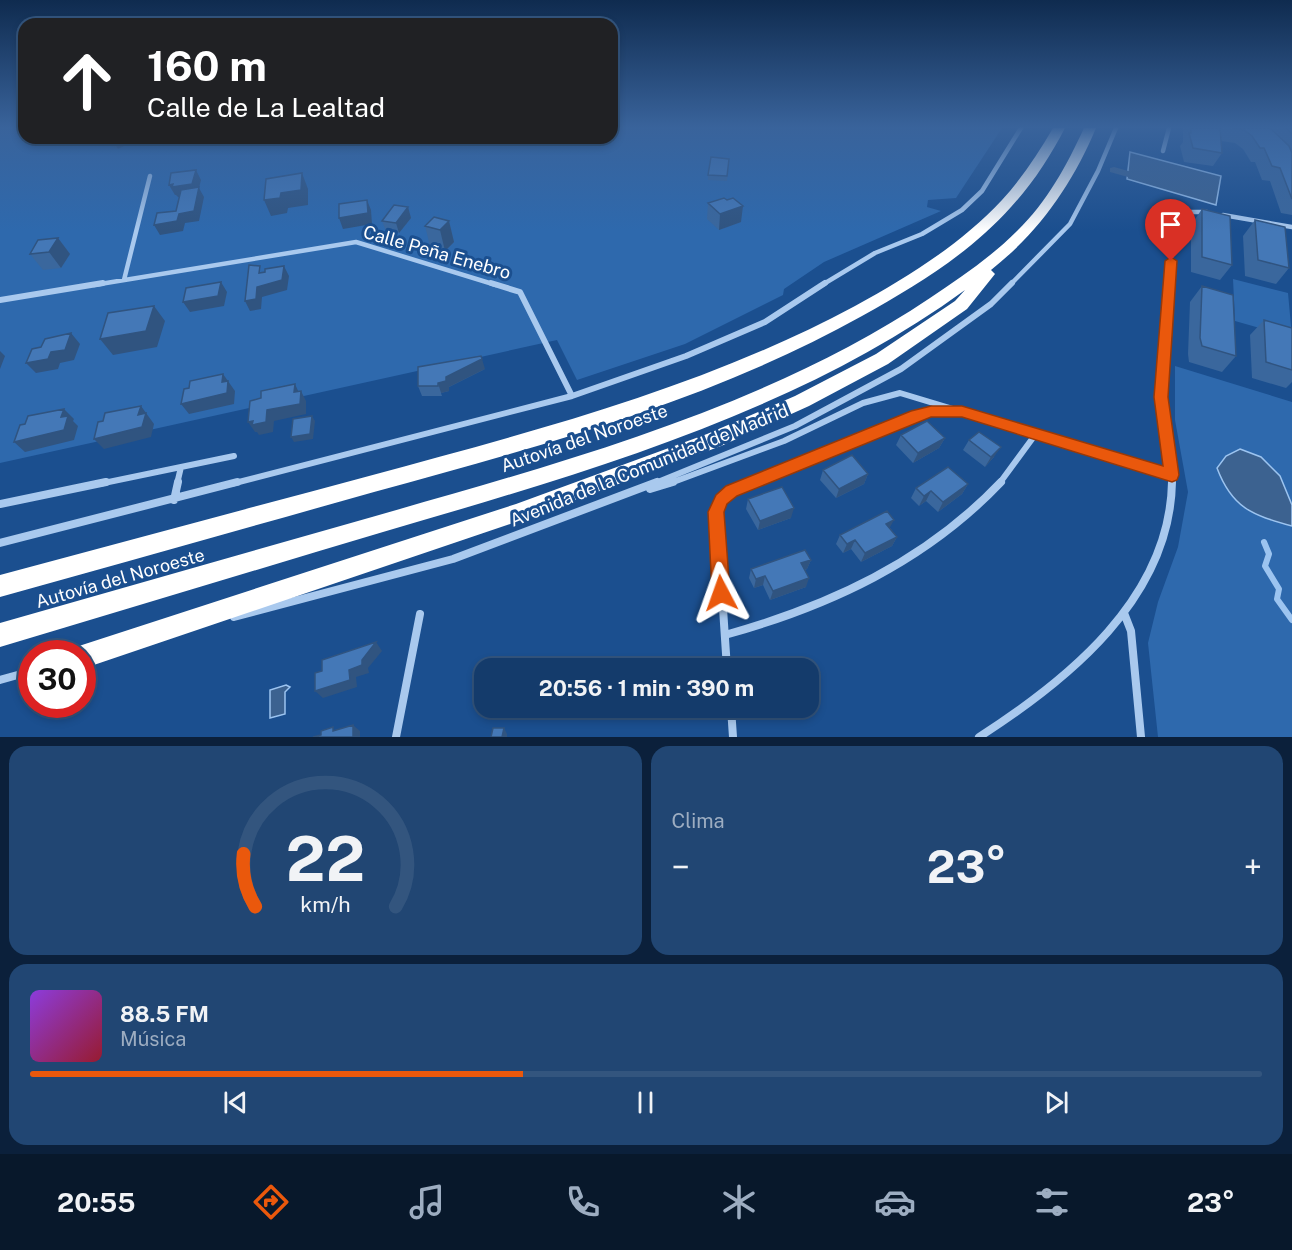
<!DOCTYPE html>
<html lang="es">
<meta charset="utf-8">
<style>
:root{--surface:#143b6b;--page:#214673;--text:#f1f3f6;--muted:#9dadc1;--line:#33557e;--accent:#ea580c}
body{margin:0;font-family:"Public Sans",sans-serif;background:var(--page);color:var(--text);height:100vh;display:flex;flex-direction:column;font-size:22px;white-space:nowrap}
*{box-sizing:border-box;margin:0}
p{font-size:20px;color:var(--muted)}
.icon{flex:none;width:33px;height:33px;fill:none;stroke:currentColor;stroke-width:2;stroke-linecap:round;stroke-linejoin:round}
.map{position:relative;height:737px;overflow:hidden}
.side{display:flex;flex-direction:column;gap:9px;padding:9px;background:#0b203b;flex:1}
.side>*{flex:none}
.hud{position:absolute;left:18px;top:18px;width:600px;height:126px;border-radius:18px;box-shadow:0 3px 9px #0003,0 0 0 2px var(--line);background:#202124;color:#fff;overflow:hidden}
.speed{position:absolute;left:18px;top:640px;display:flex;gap:12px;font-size:30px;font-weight:700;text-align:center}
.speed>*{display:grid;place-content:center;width:78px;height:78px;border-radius:50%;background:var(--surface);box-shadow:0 3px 9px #0003,0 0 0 2px var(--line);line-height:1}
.speed .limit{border:9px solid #d22;background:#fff;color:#111}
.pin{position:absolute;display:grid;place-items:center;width:51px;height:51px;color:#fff;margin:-62px -26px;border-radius:50% 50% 50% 0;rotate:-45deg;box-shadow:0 0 6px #0007}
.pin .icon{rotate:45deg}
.me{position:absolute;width:66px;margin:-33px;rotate:356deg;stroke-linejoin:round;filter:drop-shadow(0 0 4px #0008)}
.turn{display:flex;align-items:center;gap:21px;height:126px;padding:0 30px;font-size:27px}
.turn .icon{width:78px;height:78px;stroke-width:2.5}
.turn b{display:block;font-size:42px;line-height:51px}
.big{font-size:45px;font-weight:700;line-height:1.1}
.side .widget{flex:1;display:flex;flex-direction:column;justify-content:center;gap:9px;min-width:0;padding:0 21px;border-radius:18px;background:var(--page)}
.side .dial{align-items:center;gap:0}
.dial svg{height:156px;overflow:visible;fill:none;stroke:var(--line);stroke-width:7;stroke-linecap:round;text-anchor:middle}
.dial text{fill:var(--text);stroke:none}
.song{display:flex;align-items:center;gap:18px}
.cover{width:72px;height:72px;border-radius:9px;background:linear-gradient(135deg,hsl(270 70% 55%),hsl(350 70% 35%))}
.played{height:6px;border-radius:3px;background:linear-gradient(90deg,var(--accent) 40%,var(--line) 40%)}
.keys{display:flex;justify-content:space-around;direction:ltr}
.heat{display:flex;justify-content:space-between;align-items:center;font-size:33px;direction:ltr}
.side .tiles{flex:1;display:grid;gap:9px;grid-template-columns:1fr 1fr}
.widget:last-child{grid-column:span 2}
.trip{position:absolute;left:474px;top:658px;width:345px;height:60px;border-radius:18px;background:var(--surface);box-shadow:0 3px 9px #0003,0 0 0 2px var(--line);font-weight:700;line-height:60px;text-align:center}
.tabs{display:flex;height:96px;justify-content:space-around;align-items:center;background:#08182b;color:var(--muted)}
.tabs .icon{width:42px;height:42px}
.tabs .current{color:var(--accent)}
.tabs b{font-size:27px;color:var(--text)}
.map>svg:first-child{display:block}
.green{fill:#2e69ad}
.water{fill:#3c6290;stroke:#9cc4f0;stroke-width:1.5}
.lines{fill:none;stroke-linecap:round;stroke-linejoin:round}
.stream{stroke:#9cc4f0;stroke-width:6}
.canal{fill:#3c6290;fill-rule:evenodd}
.street-far2{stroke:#a9c9ee;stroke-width:4.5}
.street-far1{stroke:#a9c9ee;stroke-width:6}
.street{stroke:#a9c9ee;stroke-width:8}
.highway{fill:#fff;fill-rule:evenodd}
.wall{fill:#3a679d}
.shaded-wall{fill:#305480}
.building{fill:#4478b7;stroke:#305480;stroke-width:1.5}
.route{fill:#ea580c;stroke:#983908;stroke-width:1.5}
.labels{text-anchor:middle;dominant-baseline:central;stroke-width:6;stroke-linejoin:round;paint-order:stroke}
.street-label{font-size:18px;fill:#fff;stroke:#1b4f8f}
</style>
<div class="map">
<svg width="1292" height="737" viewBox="0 0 1292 737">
<rect width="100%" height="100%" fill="#1b4f8f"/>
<path class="green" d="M0,128h24v10h588v-10h390l-46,70 -28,2 -1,7 14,4 -117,51 -40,27 -1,6 -98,49 -108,36 -20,-40 -557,123z
M1233,279l55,14 4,44 -57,-16z
M1175,366l117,36v335h-134l-10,-94 10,-41 20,-55 10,-55 -13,-72z"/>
<path class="water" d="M1130,152l91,24 -5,29 -89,-26z
M1240,449l21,8 19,19 12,29v21c-40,-11 -60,-18 -75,-58l9,-12z
M286,685l4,2 -5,5v22l-15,4v-28z"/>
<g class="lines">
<path class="stream" d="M1264,542l5,12 -4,12 14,23 -2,10 15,21"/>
<path class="canal" d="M1114,167l36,10 2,2 -6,3 -36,-10v-4z"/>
<path class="street-far2" d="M1163,151l6,-23
M1223,215l69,12
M124,280l26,-104
M94,285l262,-43 140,43
M822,285l53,-32 47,-19 40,-24 20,-19 39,-63
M1010,285l60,-61 28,-53 18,-43
M1168,285l7,-65 9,-8h23"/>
<path class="street-far1" d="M491,283l29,9 52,104
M1169,283l-8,110 11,91
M0,300l103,-17
M99,484l135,-28
M177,484l4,-17
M231,484l341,-88 114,-40 79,-34 60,-39
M653,484l142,-58 106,-57 90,-65 21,-21
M668,484l116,-43 79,-38 37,-10 272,82
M750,484l161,-67 20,-6h26
M999,484l36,-49"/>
<path class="street" d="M650,489l23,-7
M174,500l4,-18
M0,504l106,-22
M0,543l237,-61
M1124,613l7,18 10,106
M234,617l219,-58 204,-77
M725,635c104,-29 200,-73 276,-153
M727,669l-10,-152c3,-21 18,-27 36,-35
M0,680l32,-9
M731,708l2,29
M396,737l24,-123
M979,737c89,-57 191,-139 193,-255"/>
<path class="highway" d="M1053,128h12c-15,29 -32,55 -54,79 -41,46 -95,79 -149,109 -152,85 -321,130 -488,176 -124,35 -249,70 -374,105v-22c123,-33 246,-66 369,-99 166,-45 333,-88 486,-170 53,-29 106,-62 147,-106 20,-22 36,-46 51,-72z
M1084,128h12c-24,57 -57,104 -105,142l4,4 -28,35 -79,55 -79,42 -88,40 -205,76 -434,147v-15h-11l2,-6 9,-3 434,-141 191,-70 88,-38 81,-42 79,-53 10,-11c-168,123 -384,184 -582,242 -128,38 -255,77 -383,115v-24c124,-35 248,-71 372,-106 188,-54 394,-109 558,-219 30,-20 61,-41 87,-67 30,-29 50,-66 67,-103z"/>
</g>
<path class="wall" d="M1183,128h109v87l-11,-2 -11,-32 -8,-1 -7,-18h-4l-8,-13 -8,-6 -14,-2 1,12 -9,13 -29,-4 -4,-16 3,-4z
M98,138h33l2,3 -15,8 -18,-7z
M729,159l-2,22 -19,-1v-5z
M708,203l33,19 -22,8 -12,-11z
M408,207l3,11 -12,15 -13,-2 -4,-10z
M1202,209l30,56 -12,15 -29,-8v-47z
M1255,220l34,48 -13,16 -31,-8 -2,-40z
M449,221l5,21 -9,9 -15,-5 -5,-20z
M58,238l12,16 -9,14 -18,2 -13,-16z
M1202,286l34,70 -14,16 -33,-10 -1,-8 2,-52z
M1264,320l28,8v54l-6,6 -34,-10 -2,-43z
M485,369l-36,18v4l-8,2 1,3h-20l-4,-10z
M901,435l44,3 -6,10 -26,15 -17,-18z
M969,440l25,17 -9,10 -22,-17z
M823,470l45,4 -4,10 -28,14 -16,-18z
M968,484l-6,10 -24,18 -12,-11 -7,5 -8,-8 5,-10z
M748,499l43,19 -33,12 -12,-21z
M890,528l7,9 -5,9 -31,16 -10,-13 -8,4 -7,-9 4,-9z
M811,560l-4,9 -2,1 1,17 -36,13 -7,-15 -9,3 -5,-10 2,-9z"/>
<path class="shaded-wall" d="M113,138h18l2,3 -15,8 -6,-10z
M196,170l5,10 -2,8 5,9 -5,24 -14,2 -2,8 -23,4 -6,-10 25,-11 18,-19 -19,2 -2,-2h-1l-6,-10z
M302,173l6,16v16l-20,3 -1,5 -16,3 -7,-16z
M367,200l4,10 1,14 -29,5 -4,-11z
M743,206l-2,16 -22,8 1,-16z
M408,207l3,11 -12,15 -3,-10z
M449,221l5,21 -9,9 -5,-21z
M58,238l12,16 -9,14 -12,-16z
M284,266l5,10 -2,14 -25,7 -1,12 -11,2 -5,-10 12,-14z
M221,282l6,10 -3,14 -34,6 -7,-10z
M154,306l11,15 -8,26 -44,8 -13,-16z
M71,333l9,11 -6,16 -14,3 -2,6 -22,4 -10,-10 25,-11z
M0,351l5,5 -5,13z
M482,359l3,10 -36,18v4l-8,2 1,3 -4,-13 8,-6z
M223,374l12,17 -1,13 -45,10 -8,-10 41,-22z
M295,384l5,11 -6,-3z
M301,391l5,10v13l-32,7 -1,11 -14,3 -2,-3h-2l-7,-10z
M141,406l13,18 -3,13 -47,12 -10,-10 44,-24z
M64,409l10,10 -1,2 5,5 -4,14 -49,12 -11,-10 47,-25z
M312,416l3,5 -2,18 -19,3 -3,-5z
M945,438l-6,10 -26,15 5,-10z
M1001,447l-7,10 -9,10 6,-10z
M868,474l-4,10 -28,14 3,-9z
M968,484l-6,10 -24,18 5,-10z
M931,491l-5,10 -7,5 5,-10z
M794,508l-3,10 -33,12 2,-9z
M894,520l-5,9 -3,-5z
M897,537l-5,9 -31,16 4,-9z
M855,540l-4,9 -8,4 4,-9z
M811,560l-4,9 -9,3 3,-9z
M765,576l-2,9 -9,3 2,-9z
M809,578l-3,9 -36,13 3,-9z
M376,642l6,9 -14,17 1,5 -13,4 1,10 -34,11 -8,-7 47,-31z
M353,725l7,6v6h-7z
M504,728l3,6v3h-5z"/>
<path class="building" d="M1191,128h29l2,25 -29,-5 -4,-15h2z
M1233,128h37l19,18 3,7v46l-12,-31 -8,-2 -8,-18h-4l-8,-12 -8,-6z
M1286,128h6v6z
M711,157l18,2 -2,17 -19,-1z
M196,170l-4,14 -20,3 1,-3 -4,1 2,-12z
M302,173l-1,17 -20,3 -1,5 -16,2 2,-21z
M199,187l-5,24 -15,3 -2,7 -23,4 3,-12 19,-2 5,-21z
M724,198l3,2 6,-2 10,8 -23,8 -12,-11z
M367,200l1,13 -29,5v-14z
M394,205l14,2 -12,16 -14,-2z
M1202,209l28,7 2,49 -30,-8z
M434,217l15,4 -9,9 -15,-4z
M1255,220l30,7 4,41 -31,-8z
M58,238l-9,14 -19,2 8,-14z
M249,265l11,1 -1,7 6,-1v-3l19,-3 -2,14 -25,7 -1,12 -11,2z
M221,282l-3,14 -35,6 3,-14z
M1202,286l31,9 3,61 -34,-10 -2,-8z
M154,306l-8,25 -46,8 8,-26z
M1264,320l28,8v42l-26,-8z
M71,333l-6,17 -14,2 -3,7 -22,4 6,-14 9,-2 4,-8z
M481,356l1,3 -36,18v4l-8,2v3h-20v-19z
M223,374l-1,8 6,-1 -1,12 -46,11 3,-15 5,-1 1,-7z
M295,384l-1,8 7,-1 -1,13 -33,6 -1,12 -14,3 1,-4 -5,1 2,-21 11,-3v-7z
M141,406l-3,9 8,-2 -4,14 -48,12 4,-17 5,-1 2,-8z
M64,409l-3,8 7,-1 -4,14 -50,12 6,-17 5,-1 3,-8z
M312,416l-2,18 -19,3 2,-18z
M927,421l18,17 -27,15 -17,-18z
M979,432l22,15 -10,10 -22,-17z
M852,455l16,19 -29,15 -16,-19z
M948,467l20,17 -25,18 -12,-11 -7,5 -8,-8z
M782,487l12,21 -34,13 -12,-22z
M887,511l7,9 -8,4 11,13 -32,16 -10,-13 -8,4 -7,-9z
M805,550l6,10 -10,3 8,15 -36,13 -8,-15 -9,3 -5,-10z
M376,642l-14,18v5l-13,5 1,10 -35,11v-18l7,-2v-11z
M353,725v12h-40l8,-2v-4l12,-4v4z
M493,728h11l-2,9h-11z"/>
<linearGradient id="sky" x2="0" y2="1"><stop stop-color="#0f2b4f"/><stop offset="0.55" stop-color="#39639b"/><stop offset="1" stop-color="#39639b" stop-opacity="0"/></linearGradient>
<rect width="1292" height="231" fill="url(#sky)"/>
<path class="route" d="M1171,257l6,4 -9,136 11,78 -2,5 -5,2 -210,-65h-31l-194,79 -10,8 -3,8 6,81 -3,6 -6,2 -6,-2 -3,-6 -4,-81 8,-17 10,-9 185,-75 20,-5h31l201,60 -9,-69 11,-136z"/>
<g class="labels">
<g class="street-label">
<text transform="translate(437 252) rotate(16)">Calle Peña Enebro</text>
<text transform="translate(584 438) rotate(-19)">Autovía del Noroeste</text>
<text transform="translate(649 465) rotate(-22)">Avenida de la Comunidad de Madrid</text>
<text transform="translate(120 578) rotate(-16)">Autovía del Noroeste</text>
</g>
</g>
</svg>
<div class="speed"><div class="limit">30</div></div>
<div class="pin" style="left:1171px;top:261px;background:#d93025"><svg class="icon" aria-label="arrive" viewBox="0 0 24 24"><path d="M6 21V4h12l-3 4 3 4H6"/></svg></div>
<svg class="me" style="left:721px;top:593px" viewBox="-20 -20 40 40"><path d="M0-17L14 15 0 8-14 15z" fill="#ea580c" stroke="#fff" stroke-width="4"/></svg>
<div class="trip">20:56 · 1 min · 390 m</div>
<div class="hud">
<div class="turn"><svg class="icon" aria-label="ahead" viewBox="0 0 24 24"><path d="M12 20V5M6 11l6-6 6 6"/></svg><div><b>160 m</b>Calle de La Lealtad</div></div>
</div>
</div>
<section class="side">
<div class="tiles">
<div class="widget dial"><svg viewBox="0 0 100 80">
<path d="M14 69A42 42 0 1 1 86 69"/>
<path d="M14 69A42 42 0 0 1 8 42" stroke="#ea580c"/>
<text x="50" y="56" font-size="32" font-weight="700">22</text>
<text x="50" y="72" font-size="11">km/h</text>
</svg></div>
<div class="widget"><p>Clima</p>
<div class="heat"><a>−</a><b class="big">23°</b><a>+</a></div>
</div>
<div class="widget">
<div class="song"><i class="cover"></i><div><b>88.5 FM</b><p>Música</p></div></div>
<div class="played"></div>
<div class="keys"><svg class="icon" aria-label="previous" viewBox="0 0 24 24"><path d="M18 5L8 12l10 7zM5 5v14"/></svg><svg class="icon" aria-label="pause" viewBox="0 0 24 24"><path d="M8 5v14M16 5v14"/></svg><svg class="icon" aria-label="next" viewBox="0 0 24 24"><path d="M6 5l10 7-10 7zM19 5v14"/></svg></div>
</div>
</div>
</section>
<nav class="tabs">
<b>20:55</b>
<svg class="icon current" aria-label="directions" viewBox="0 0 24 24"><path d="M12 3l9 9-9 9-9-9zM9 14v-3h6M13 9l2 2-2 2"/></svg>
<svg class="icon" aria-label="music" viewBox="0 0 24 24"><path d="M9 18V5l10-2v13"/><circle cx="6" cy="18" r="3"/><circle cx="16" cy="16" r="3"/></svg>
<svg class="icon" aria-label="phone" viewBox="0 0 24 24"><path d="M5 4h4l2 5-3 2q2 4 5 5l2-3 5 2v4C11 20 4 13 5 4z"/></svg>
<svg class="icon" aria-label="climate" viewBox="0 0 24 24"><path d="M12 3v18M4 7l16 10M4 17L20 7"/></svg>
<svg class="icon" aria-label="car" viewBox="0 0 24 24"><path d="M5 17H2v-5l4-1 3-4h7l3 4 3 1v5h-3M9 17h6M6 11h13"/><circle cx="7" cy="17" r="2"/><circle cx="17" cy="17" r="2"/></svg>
<svg class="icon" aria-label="filters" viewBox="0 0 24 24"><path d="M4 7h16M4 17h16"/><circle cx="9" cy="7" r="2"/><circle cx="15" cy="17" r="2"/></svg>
<b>23°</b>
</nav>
